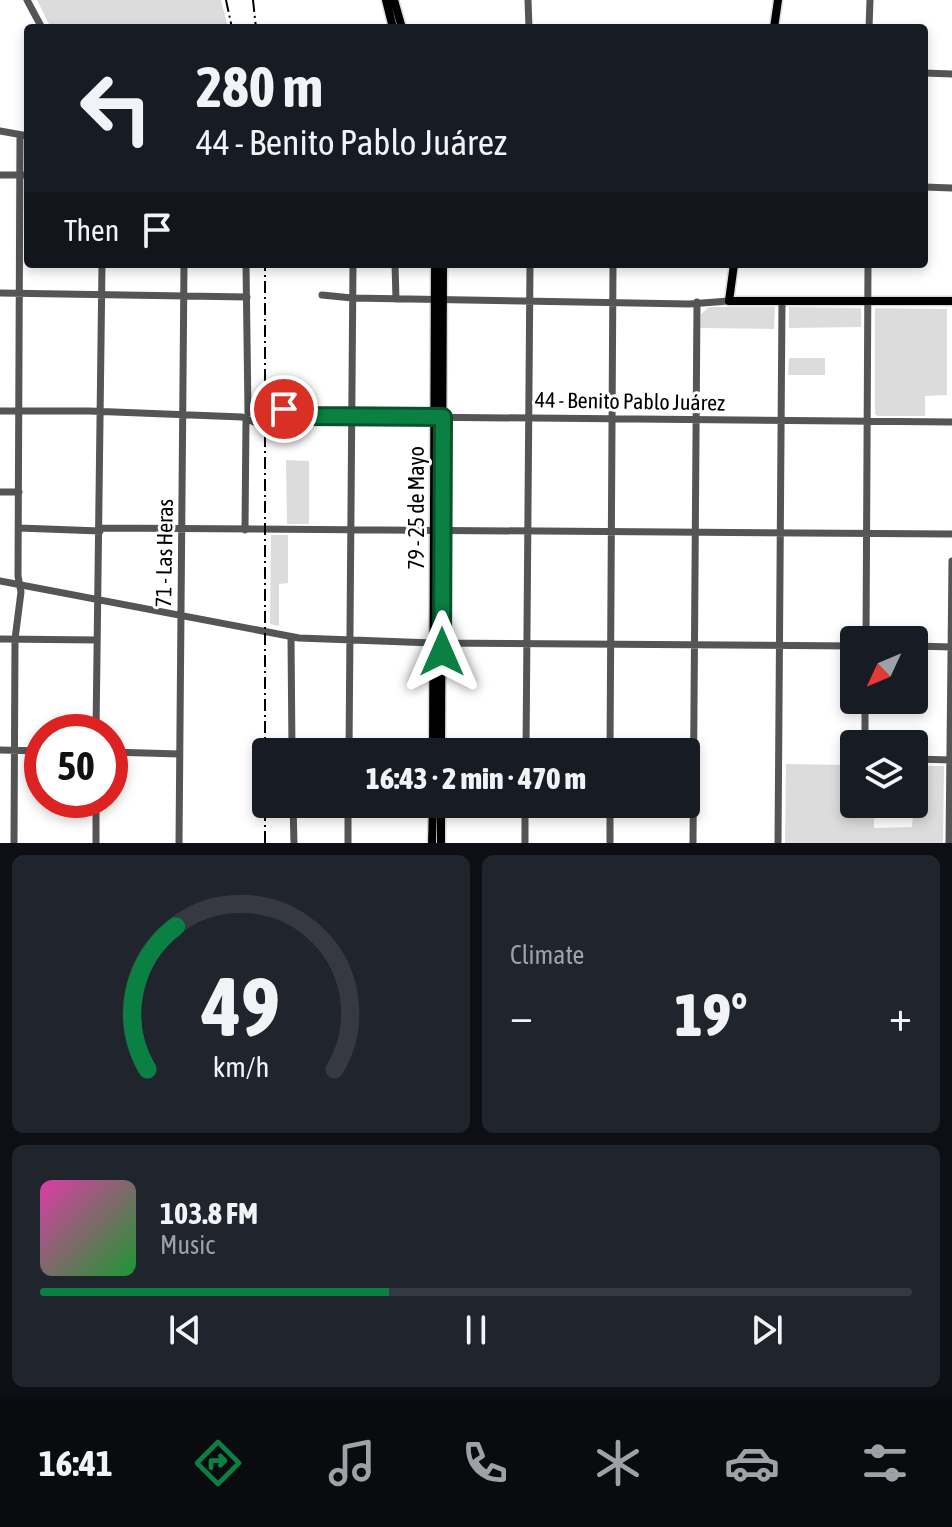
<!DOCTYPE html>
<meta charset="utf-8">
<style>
:root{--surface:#171b24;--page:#20242c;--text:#f1f3f6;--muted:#9ea1a6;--line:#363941;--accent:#0b8043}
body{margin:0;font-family:"Asap Condensed",sans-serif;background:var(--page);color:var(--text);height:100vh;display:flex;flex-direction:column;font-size:30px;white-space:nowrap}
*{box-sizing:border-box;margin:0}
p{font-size:26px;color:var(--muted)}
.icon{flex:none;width:44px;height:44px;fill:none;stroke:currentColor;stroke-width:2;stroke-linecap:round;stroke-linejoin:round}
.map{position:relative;height:843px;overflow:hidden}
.sheet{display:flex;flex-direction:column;gap:12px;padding:12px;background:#0d0f14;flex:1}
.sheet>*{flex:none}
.top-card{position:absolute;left:24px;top:24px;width:904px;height:244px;border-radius:8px;box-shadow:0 4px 12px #0003;background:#171b24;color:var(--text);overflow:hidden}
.needle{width:52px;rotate:226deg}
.controls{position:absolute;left:840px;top:626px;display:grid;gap:16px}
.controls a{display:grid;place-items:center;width:88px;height:88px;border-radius:8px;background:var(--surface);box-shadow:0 4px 12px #0003;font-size:40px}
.speed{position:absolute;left:24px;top:714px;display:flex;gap:16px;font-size:40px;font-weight:700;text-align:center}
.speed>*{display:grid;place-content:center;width:104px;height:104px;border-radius:50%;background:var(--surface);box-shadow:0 4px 12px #0003;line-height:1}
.speed .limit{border:12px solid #d22;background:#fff;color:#111}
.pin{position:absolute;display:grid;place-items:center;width:68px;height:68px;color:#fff;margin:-34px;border:4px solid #fff;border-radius:50%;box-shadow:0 2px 8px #0007}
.me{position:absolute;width:88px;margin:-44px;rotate:0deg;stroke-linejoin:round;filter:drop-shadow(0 0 6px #0008)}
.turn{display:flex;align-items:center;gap:28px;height:168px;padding:0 40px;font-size:36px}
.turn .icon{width:104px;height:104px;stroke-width:2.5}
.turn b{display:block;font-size:56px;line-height:68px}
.then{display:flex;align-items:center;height:76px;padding:0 40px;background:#0003;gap:16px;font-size:30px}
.big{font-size:60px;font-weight:800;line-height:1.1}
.sheet .widget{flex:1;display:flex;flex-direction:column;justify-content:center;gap:12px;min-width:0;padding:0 28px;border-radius:12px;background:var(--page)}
.sheet .dial{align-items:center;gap:0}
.dial svg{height:208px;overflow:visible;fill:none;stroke:var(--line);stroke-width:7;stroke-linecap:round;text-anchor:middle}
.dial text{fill:var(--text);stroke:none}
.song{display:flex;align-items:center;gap:24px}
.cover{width:96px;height:96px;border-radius:12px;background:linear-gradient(135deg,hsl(320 70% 55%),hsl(130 70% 35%))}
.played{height:8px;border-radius:4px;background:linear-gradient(90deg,var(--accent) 40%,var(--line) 40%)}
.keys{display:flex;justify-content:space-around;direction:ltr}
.heat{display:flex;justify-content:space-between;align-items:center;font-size:44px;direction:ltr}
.sheet .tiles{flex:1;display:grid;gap:12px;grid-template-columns:1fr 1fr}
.widget:last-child{grid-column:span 2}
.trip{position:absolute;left:252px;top:738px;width:448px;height:80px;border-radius:8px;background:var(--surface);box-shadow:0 4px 12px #0003;font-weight:800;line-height:80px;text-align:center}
.tab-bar{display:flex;height:128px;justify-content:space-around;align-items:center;background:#090b0e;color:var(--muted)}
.tab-bar .icon{width:56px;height:56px}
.tab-bar .current{color:var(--accent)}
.tab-bar b{font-size:36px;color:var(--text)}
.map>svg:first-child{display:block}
.green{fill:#dcdcdc}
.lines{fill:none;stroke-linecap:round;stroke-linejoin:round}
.minor-tunnel{stroke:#d9d9d9;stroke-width:7;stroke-dasharray:7 3.5;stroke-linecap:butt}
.major-casing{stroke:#dbdbdb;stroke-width:11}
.minor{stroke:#555;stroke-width:7}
.major{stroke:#000;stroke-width:8}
.rail{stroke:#000;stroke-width:2;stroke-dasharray:12 4 2 4;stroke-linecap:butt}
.route-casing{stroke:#07532c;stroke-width:20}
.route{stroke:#0b8043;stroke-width:14}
.labels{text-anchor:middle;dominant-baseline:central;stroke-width:6;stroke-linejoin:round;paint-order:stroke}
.street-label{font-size:22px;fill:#000;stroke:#fff}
</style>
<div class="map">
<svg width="952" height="843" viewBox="0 0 952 843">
<rect width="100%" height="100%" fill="#fff"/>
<path class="green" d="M37,0h184l7,28h-177z
M709,307h66l-1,22 -74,-1 1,-14z
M789,307l72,1v19l-72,1z
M875,308l72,1v86l-22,1v20h-48l-2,-2z
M789,358h36v17h-37z
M286,460l23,1v63h-22z
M271,535h17v48l-9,1v42l-9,-2z
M786,764l68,1v39h20v24l38,-1 2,-29 11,-1v-31h19l-1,77h-158z"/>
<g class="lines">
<path class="minor-tunnel" d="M259,409h25
M259,424h24"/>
<g class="major-casing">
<path id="major" d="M386,0l7,28
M394,0l8,28
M774,28l4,-28
M734,264l-5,37h223
M433,752l2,-488
M441,752l2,-488
M432,843l1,-39
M441,843v-39"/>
</g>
<path class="minor" d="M27,0l15,28
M528,0l1,28
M869,28l1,-28
M924,73l28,1
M0,131l28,5
M0,175h28
M924,187l28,1
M246,264l2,149
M395,264l1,35
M0,293l247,4
M322,295l30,3 337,6 40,-3
M284,409l22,6
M0,411h89l153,6 17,7
M283,424l25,-8 644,6
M0,492h19
M19,528l81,3
M100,528l852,6
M245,530l1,-111
M0,581l299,57 134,5 421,3
M291,637l1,115
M0,639l97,1
M866,640l2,-376
M914,646l38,1
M96,732l6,-468
M865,744v-44
M0,750l42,1
M110,752l69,2
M349,752l4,-488
M526,752l4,-488
M610,752l3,-488
M914,759l38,1
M96,800v43
M293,804l1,39
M14,843l1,-204 6,-47 -3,-16 2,-441
M179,843l5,-579
M348,843v-39
M525,843v-39
M610,843v-39
M693,843l4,-541
M778,843l4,-542
M949,843l3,-282"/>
<use href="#major" class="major"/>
<path class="rail" d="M226,0l6,28
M253,0l3,28
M265,843v-579"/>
</g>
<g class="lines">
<g class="route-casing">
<path id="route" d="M284,409l24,7 135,1 -1,235"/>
</g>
<use href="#route" class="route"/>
</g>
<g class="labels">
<g class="street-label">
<text transform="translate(630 401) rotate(1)">44 - Benito Pablo Juárez</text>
<text transform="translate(416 508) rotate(-90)">79 - 25 de Mayo</text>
<text transform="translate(164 553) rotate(-89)">71 - Las Heras</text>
</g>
</g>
</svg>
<div class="controls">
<a><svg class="needle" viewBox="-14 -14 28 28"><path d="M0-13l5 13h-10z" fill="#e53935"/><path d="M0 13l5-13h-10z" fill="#9ea1a6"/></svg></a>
<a><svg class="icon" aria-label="layers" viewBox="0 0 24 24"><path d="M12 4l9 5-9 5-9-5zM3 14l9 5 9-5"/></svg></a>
</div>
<div class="speed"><div class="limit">50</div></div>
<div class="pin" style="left:284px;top:409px;background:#d93025"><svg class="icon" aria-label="arrive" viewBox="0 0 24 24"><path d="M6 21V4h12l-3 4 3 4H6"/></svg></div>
<svg class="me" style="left:442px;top:652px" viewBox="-20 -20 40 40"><path d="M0-17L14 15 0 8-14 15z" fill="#0b8043" stroke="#fff" stroke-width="4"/></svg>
<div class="trip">16:43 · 2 min · 470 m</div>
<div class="top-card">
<div class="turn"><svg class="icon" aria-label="left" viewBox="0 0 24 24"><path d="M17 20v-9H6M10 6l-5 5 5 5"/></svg><div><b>280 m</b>44 - Benito Pablo Juárez</div></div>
<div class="then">Then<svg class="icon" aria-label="arrive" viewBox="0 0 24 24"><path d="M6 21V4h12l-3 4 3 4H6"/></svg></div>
</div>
</div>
<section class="sheet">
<div class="tiles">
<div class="widget dial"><svg viewBox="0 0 100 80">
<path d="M14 69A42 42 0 1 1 86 69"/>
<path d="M14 69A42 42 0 0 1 25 14" stroke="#0b8043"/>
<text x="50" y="56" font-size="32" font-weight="700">49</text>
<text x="50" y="72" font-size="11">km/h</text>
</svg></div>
<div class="widget"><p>Climate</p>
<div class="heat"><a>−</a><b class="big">19°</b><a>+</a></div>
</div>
<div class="widget">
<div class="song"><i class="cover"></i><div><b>103.8 FM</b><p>Music</p></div></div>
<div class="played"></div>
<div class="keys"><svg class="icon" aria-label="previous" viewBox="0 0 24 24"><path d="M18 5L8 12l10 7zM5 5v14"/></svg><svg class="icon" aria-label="pause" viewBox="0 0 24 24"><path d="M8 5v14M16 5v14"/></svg><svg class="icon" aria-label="next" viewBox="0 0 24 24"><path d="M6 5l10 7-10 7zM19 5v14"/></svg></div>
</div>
</div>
</section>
<nav class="tab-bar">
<b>16:41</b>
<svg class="icon current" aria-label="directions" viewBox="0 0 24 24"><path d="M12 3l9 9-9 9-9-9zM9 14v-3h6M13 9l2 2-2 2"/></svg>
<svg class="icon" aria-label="music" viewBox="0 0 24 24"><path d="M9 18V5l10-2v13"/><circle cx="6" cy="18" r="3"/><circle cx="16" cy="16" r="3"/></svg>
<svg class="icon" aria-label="phone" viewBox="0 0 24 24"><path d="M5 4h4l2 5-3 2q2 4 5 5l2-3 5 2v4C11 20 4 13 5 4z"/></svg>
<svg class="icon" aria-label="climate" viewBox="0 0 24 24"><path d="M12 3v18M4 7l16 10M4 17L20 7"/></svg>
<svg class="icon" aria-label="car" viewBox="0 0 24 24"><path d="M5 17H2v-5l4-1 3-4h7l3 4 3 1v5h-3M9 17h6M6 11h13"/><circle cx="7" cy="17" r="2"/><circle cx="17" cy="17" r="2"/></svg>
<svg class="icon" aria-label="filters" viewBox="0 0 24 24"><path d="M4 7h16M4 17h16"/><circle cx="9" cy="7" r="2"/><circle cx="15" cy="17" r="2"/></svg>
</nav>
